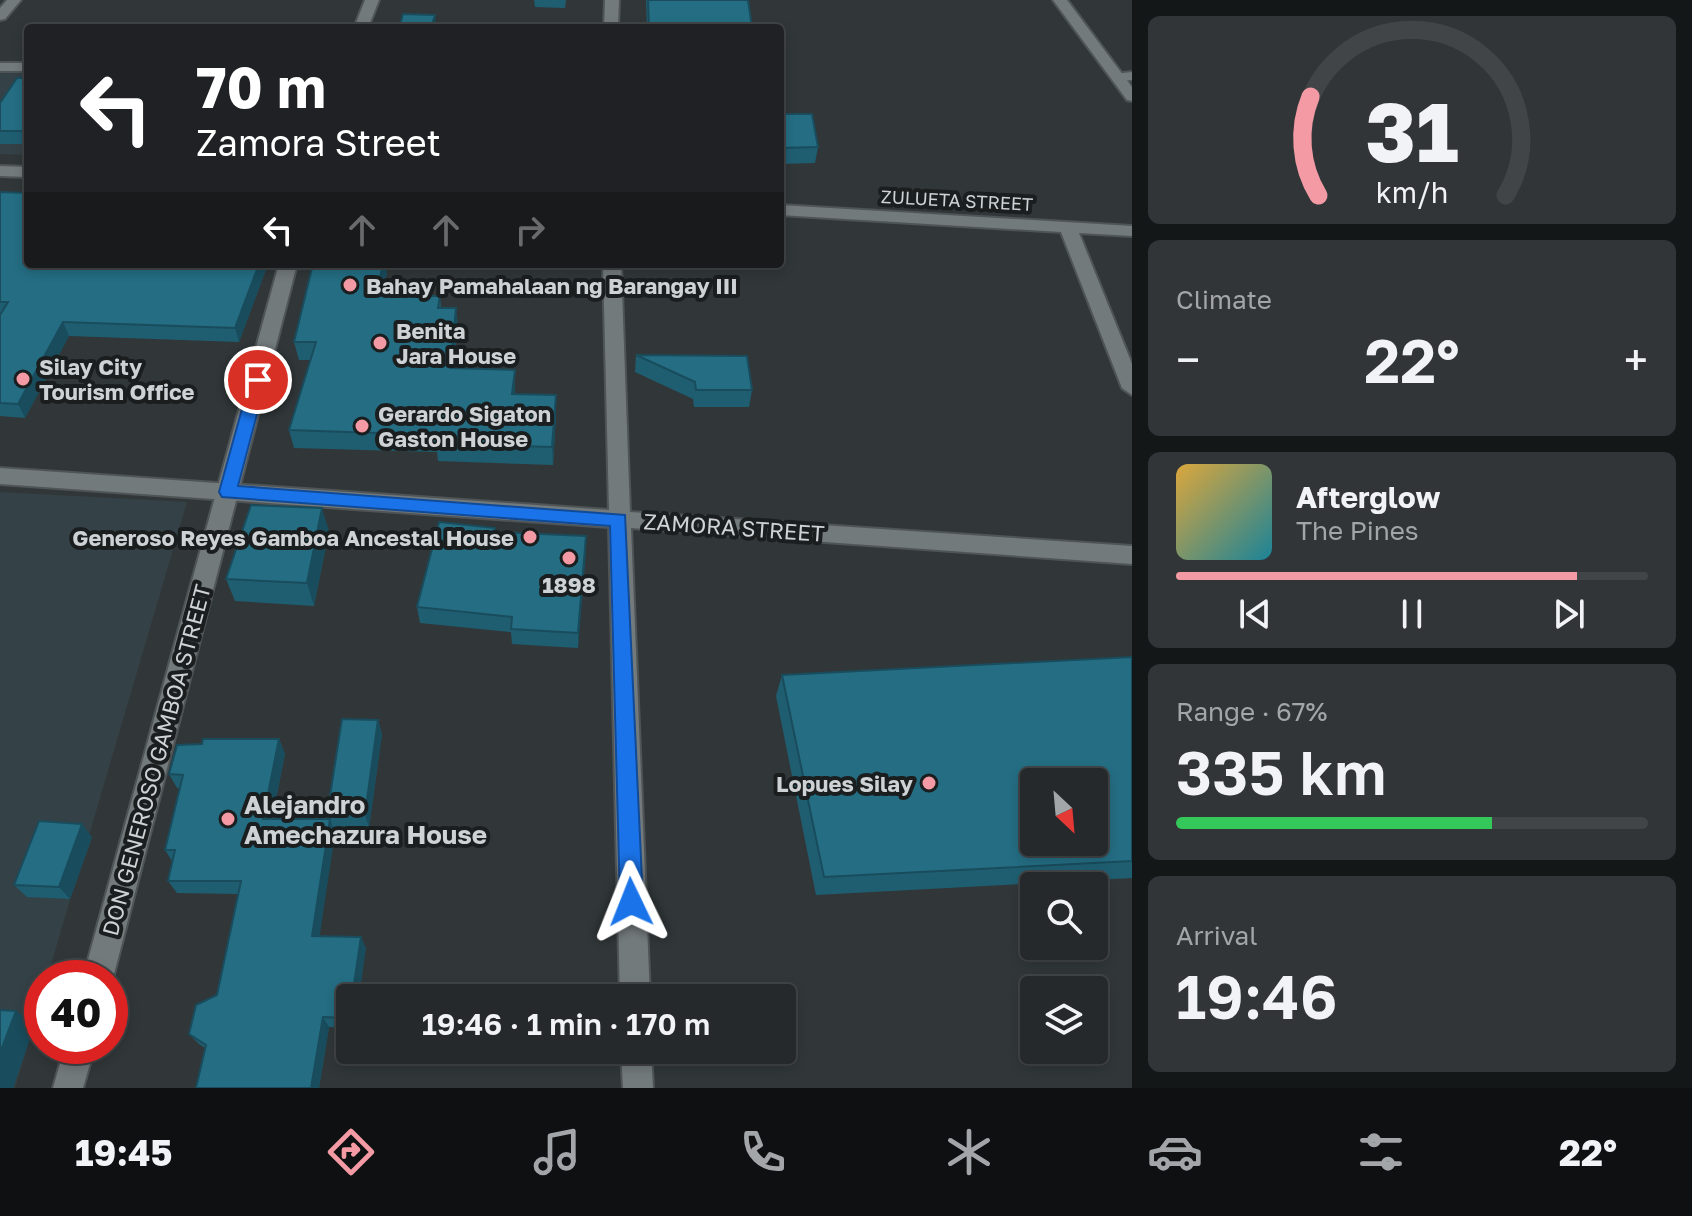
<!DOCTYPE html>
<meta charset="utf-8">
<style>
:root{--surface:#25292b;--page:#313537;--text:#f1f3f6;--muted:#a3a6a9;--line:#424547;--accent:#f49aa5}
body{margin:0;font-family:"Golos Text",sans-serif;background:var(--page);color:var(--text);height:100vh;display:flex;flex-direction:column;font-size:30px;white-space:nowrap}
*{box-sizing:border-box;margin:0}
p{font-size:26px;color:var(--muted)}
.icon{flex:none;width:44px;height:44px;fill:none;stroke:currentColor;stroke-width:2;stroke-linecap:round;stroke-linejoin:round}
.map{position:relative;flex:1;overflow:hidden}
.drawer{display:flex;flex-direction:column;gap:16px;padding:16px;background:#141718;width:560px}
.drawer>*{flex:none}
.guide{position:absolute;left:24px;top:24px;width:760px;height:244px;border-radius:8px;box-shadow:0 4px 12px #0003,0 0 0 2px var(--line);background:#202124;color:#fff;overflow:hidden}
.needle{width:52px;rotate:154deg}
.tools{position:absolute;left:1020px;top:768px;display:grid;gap:16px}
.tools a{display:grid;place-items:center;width:88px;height:88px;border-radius:8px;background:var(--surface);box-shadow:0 4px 12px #0003,0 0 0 2px var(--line);font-size:40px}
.speed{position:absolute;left:24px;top:960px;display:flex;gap:16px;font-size:40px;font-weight:700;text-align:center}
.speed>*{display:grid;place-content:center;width:104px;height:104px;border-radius:50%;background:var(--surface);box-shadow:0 4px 12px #0003,0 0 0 2px var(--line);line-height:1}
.speed .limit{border:12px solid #d22;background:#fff;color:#111}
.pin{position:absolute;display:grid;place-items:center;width:68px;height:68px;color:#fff;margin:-34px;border:4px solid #fff;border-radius:50%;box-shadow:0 2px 8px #0007}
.me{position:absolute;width:88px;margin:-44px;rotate:358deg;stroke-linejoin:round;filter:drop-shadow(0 0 6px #0008)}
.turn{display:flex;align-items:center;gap:28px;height:168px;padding:0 40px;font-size:36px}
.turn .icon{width:104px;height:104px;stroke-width:2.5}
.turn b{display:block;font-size:56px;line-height:68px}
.lanes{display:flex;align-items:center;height:76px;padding:0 40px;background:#0003;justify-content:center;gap:40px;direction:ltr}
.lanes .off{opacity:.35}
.big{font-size:60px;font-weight:600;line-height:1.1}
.drawer .card{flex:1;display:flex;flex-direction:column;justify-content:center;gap:12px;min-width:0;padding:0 28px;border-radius:12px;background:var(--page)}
.drawer .dial{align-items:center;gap:0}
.dial svg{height:208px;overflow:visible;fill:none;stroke:var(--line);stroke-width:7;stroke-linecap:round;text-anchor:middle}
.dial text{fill:var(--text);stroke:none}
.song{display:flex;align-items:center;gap:24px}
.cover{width:96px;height:96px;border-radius:12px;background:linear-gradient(135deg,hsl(40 70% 55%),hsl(190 70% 35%))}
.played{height:8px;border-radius:4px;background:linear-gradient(90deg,var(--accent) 85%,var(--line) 85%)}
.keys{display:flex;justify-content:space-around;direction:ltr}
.heat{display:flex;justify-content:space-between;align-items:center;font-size:44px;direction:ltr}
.charge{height:12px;border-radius:6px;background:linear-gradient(90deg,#34c759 67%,var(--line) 0)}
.trip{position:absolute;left:336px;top:984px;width:460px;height:80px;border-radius:8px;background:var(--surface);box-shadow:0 4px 12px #0003,0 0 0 2px var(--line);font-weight:600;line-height:80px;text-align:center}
.dock{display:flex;height:128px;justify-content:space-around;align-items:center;background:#0f1011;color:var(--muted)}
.dock .icon{width:56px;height:56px}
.dock .active{color:var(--accent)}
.dock b{font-size:36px;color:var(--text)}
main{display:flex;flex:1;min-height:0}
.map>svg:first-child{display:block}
.built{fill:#344146}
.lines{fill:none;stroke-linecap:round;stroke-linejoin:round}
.minor-casing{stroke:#4f5456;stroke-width:4}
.tertiary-casing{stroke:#4f5456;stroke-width:4}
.minor{fill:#737a7c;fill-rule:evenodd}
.tertiary{fill:#737a7c;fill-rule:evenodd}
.wall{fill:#1f5e71}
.shaded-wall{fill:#194c5c}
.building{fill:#246d83;stroke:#194c5c;stroke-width:2;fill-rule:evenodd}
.route{fill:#1a73e8;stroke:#114b97;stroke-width:2}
.poi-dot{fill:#f49aa5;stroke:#1b1e1f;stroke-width:3}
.labels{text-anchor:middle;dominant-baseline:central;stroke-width:8;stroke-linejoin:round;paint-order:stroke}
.far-street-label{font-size:18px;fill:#ced2d4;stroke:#1b1e1f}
.poi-label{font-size:22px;font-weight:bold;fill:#ced2d4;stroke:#1b1e1f;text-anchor:start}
.street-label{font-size:22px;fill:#ced2d4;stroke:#1b1e1f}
.near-poi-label{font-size:26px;font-weight:bold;fill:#ced2d4;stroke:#1b1e1f;text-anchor:start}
</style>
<main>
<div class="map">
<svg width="1132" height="1088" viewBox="0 0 1132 1088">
<rect width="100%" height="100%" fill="#313739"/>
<path class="built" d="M0,73h28v82l-28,-1z
M0,492l187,10 -140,476h-5v18l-27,92h-15z"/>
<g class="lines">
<g class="minor-casing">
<path id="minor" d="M7,0h14l-16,19 -5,1v-12z
M365,0h14l-11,28h-14z
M0,63h28v8h-28z
M1132,72v8l-13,1 -7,-4 2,-3z
M0,166l28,1v10l-28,-1z
M780,205l352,21v10l-53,-3 53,131v31l-10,-7 -61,-156 -281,-17z
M279,264h18l-184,714 -3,6v-6h-27z
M65,1046h30l-12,42h-30z"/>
</g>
<g class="tertiary-casing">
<path id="tertiary" d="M605,0h14l-1,28h-14z
M1053,0h14l65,87v14l-5,-1z
M603,264h18l9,248 502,34v18l-501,-36 19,470h-30l-11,-471 -609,-43v-16l609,42z
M621,1050h30l2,38h-30z"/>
</g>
<use href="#minor" class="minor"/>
<use href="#tertiary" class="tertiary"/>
</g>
<path class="wall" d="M534,0h32l-1,8 -30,-1z
M646,0h102l3,28h-104z
M28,78v66h-28v-41z
M780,114l38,33 -3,16 -35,1z
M0,192l268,72 -29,78 -170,-6 -44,82 -25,-2z
M387,272l-2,10h33l1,14h21l1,12 17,18 -4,42 61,2v24l41,19 -3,52 -115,-4 -1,-9 -143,-4 -5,-18 22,-70h-12l-5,-18z
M636,355l116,35 -3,17h-55l-1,-8 -58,-27z
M495,528v4l91,4 -8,112 -66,-4 -1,-12 -91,-9 -3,-16z
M329,531l-15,75 -79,-5 -9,-22z
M1132,657v221l-316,17 -40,-199 6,-21z
M378,720l4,14 -13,94h-36l2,5 -16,103 47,12 -16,50v30l-21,-1 -10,61h-123l9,-40 -6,-4 -10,-10 28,-39 21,-101 -61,-1 -9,-12 4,-20 -7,-11 15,-62h-3l-8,-14 33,-30 77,-5 6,15 -13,65h56l-1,-4z
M92,837l-22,62 -43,-2 -13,-12z"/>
<path class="shaded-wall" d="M435,15l1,13h-5z
M259,264h9l-29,78 -4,-14z
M383,264h3l1,8 -5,28 -3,-18z
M418,282l2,18 -5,-4z
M456,308l2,18 -6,60 -2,-18z
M63,322l6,14 -44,82 -7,-14z
M515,370v18l-2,24 -1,-18z
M556,395v18l-3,52 -1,-18z
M322,508l7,23 -15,75 -7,-23z
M586,536v17l-8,95v-15z
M378,720l4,14 -13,94 -4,-14z
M279,739l6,15 -16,78 -6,-13z
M330,819l5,14 -17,114 -6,-11z
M82,824l10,13 -22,62 -11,-12z
M361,937l5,11 -7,50h-7z
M16,1011l19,14 -22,63h-13v-35z
M323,1017l6,10 -10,61h-8z"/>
<path class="building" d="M648,0h100l4,27 -103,-1z
M403,14l32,1 -4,13h-32z
M17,78h11v53h-28v-28z
M780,114h32l6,33 -38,1z
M0,192l28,1v71h231l-24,64 -172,-6 -45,82 -18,-1v-88l8,-13h-8z
M313,264h70l-4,18h39l-3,14h25l-2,12h18l-6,60 65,2 -3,24 44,1 -4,52 -116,-3 1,-9 -148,-5 27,-88h-22z
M636,355l111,1 5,34h-56l-1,-8z
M251,505l71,3 -15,75 -81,-4z
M439,522l56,6 -1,4 92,4 -8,97 -67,-4 1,-12 -95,-10z
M1132,657v204l-308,16 -42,-202zM1034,782h60v60h-60z
M342,719l36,1 -13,94 -38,1z
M203,739h76l-16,80h67l-18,117 49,1 -9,61h-2l-1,20 -26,-1 -12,71h-115l10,-43 -17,-11 7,-29 21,-10 24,-114h-73l7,-31h-10l18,-75 -14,-1 8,-29 25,-1z
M39,821l43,3 -23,63 -45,-2z
M0,1010l16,1 -16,42z"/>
<path class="route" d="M258,374l8,6 -28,106 387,29 18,387 -3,8 -9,4 -8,-4 -3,-8 -10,-376 -388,-29 -3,-5 31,-112z"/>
<g class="poi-dot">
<circle cx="350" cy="285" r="8"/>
<circle cx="380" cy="343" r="8"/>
<circle cx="23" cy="379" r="8"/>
<circle cx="362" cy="426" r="8"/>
<circle cx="530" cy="537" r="8"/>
<circle cx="569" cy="558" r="8"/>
<circle cx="929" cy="783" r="8"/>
<circle cx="228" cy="819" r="8"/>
</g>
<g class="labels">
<g class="far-street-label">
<text transform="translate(957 200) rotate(3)">ZULUETA STREET</text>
</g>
<g class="poi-label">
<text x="366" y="285">Bahay Pamahalaan ng Barangay III</text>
<text x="396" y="330">Benita<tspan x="396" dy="25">Jara House</tspan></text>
<text x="39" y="366">Silay City<tspan x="39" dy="25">Tourism Office</tspan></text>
<text x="378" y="413">Gerardo Sigaton<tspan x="378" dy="25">Gaston House</tspan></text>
<text x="514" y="537" text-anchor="end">Generoso Reyes Gamboa Ancestal House</text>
<text x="569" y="584" text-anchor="middle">1898</text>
<text x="913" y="783" text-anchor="end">Lopues Silay</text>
</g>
<g class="street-label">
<text transform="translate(734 527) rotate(4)">ZAMORA STREET</text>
<text transform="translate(156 760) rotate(-75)">DON GENEROSO GAMBOA STREET</text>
</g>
<g class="near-poi-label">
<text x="244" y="804">Alejandro<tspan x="244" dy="30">Amechazura House</tspan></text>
</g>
</g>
</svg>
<div class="tools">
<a><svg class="needle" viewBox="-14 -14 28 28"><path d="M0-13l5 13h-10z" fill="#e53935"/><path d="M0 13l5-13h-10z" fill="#a3a6a9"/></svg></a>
<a><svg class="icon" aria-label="search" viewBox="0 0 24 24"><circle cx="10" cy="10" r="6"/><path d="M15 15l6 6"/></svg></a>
<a><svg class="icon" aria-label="layers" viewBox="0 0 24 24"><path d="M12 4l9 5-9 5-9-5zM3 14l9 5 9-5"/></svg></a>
</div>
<div class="speed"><div class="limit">40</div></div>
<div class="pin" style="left:258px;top:380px;background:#d93025"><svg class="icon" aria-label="arrive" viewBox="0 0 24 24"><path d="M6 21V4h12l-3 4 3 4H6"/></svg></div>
<svg class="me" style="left:631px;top:902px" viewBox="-20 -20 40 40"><path d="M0-17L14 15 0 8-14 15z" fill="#1a73e8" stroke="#fff" stroke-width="4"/></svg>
<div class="trip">19:46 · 1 min · 170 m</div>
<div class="guide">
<div class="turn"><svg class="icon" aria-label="left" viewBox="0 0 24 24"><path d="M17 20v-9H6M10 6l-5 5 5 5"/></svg><div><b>70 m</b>Zamora Street</div></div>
<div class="lanes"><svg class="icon" aria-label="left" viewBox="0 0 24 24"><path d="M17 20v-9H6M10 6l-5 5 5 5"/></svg><svg class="icon off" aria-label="ahead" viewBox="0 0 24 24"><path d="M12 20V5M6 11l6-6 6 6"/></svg><svg class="icon off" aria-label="ahead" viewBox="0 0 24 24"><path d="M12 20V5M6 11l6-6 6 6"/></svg><svg class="icon off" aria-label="right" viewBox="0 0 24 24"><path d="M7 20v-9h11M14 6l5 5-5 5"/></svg></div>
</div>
</div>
<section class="drawer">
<div class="card dial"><svg viewBox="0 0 100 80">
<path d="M14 69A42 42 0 1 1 86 69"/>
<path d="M14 69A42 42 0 0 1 11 31" stroke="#f49aa5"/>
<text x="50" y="56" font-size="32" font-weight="700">31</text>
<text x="50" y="72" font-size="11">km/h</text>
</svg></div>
<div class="card"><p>Climate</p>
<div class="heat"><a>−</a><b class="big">22°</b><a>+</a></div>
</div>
<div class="card">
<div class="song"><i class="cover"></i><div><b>Afterglow</b><p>The Pines</p></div></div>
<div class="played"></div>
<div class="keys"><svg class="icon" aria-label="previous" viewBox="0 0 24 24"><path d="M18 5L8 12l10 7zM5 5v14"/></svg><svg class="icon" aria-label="pause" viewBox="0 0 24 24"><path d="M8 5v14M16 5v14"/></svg><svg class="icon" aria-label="next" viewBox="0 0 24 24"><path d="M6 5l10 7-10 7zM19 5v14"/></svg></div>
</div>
<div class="card"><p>Range · 67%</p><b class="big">335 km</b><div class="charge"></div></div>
<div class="card"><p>Arrival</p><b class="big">19:46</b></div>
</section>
</main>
<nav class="dock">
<b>19:45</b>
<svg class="icon active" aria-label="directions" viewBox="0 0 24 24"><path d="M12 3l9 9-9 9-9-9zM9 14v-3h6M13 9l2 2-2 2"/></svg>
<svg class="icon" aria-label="music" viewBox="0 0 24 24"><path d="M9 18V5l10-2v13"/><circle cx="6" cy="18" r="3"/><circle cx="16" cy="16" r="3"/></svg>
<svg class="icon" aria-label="phone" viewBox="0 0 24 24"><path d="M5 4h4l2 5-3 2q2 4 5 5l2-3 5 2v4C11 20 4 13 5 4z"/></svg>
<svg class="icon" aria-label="climate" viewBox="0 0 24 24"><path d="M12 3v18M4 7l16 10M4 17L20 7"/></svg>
<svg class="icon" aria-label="car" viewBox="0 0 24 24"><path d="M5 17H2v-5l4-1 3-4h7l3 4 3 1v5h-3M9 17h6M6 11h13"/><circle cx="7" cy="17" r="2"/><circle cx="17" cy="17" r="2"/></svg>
<svg class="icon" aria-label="filters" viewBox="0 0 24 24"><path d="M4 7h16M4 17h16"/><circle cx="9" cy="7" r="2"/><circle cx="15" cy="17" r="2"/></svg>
<b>22°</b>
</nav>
